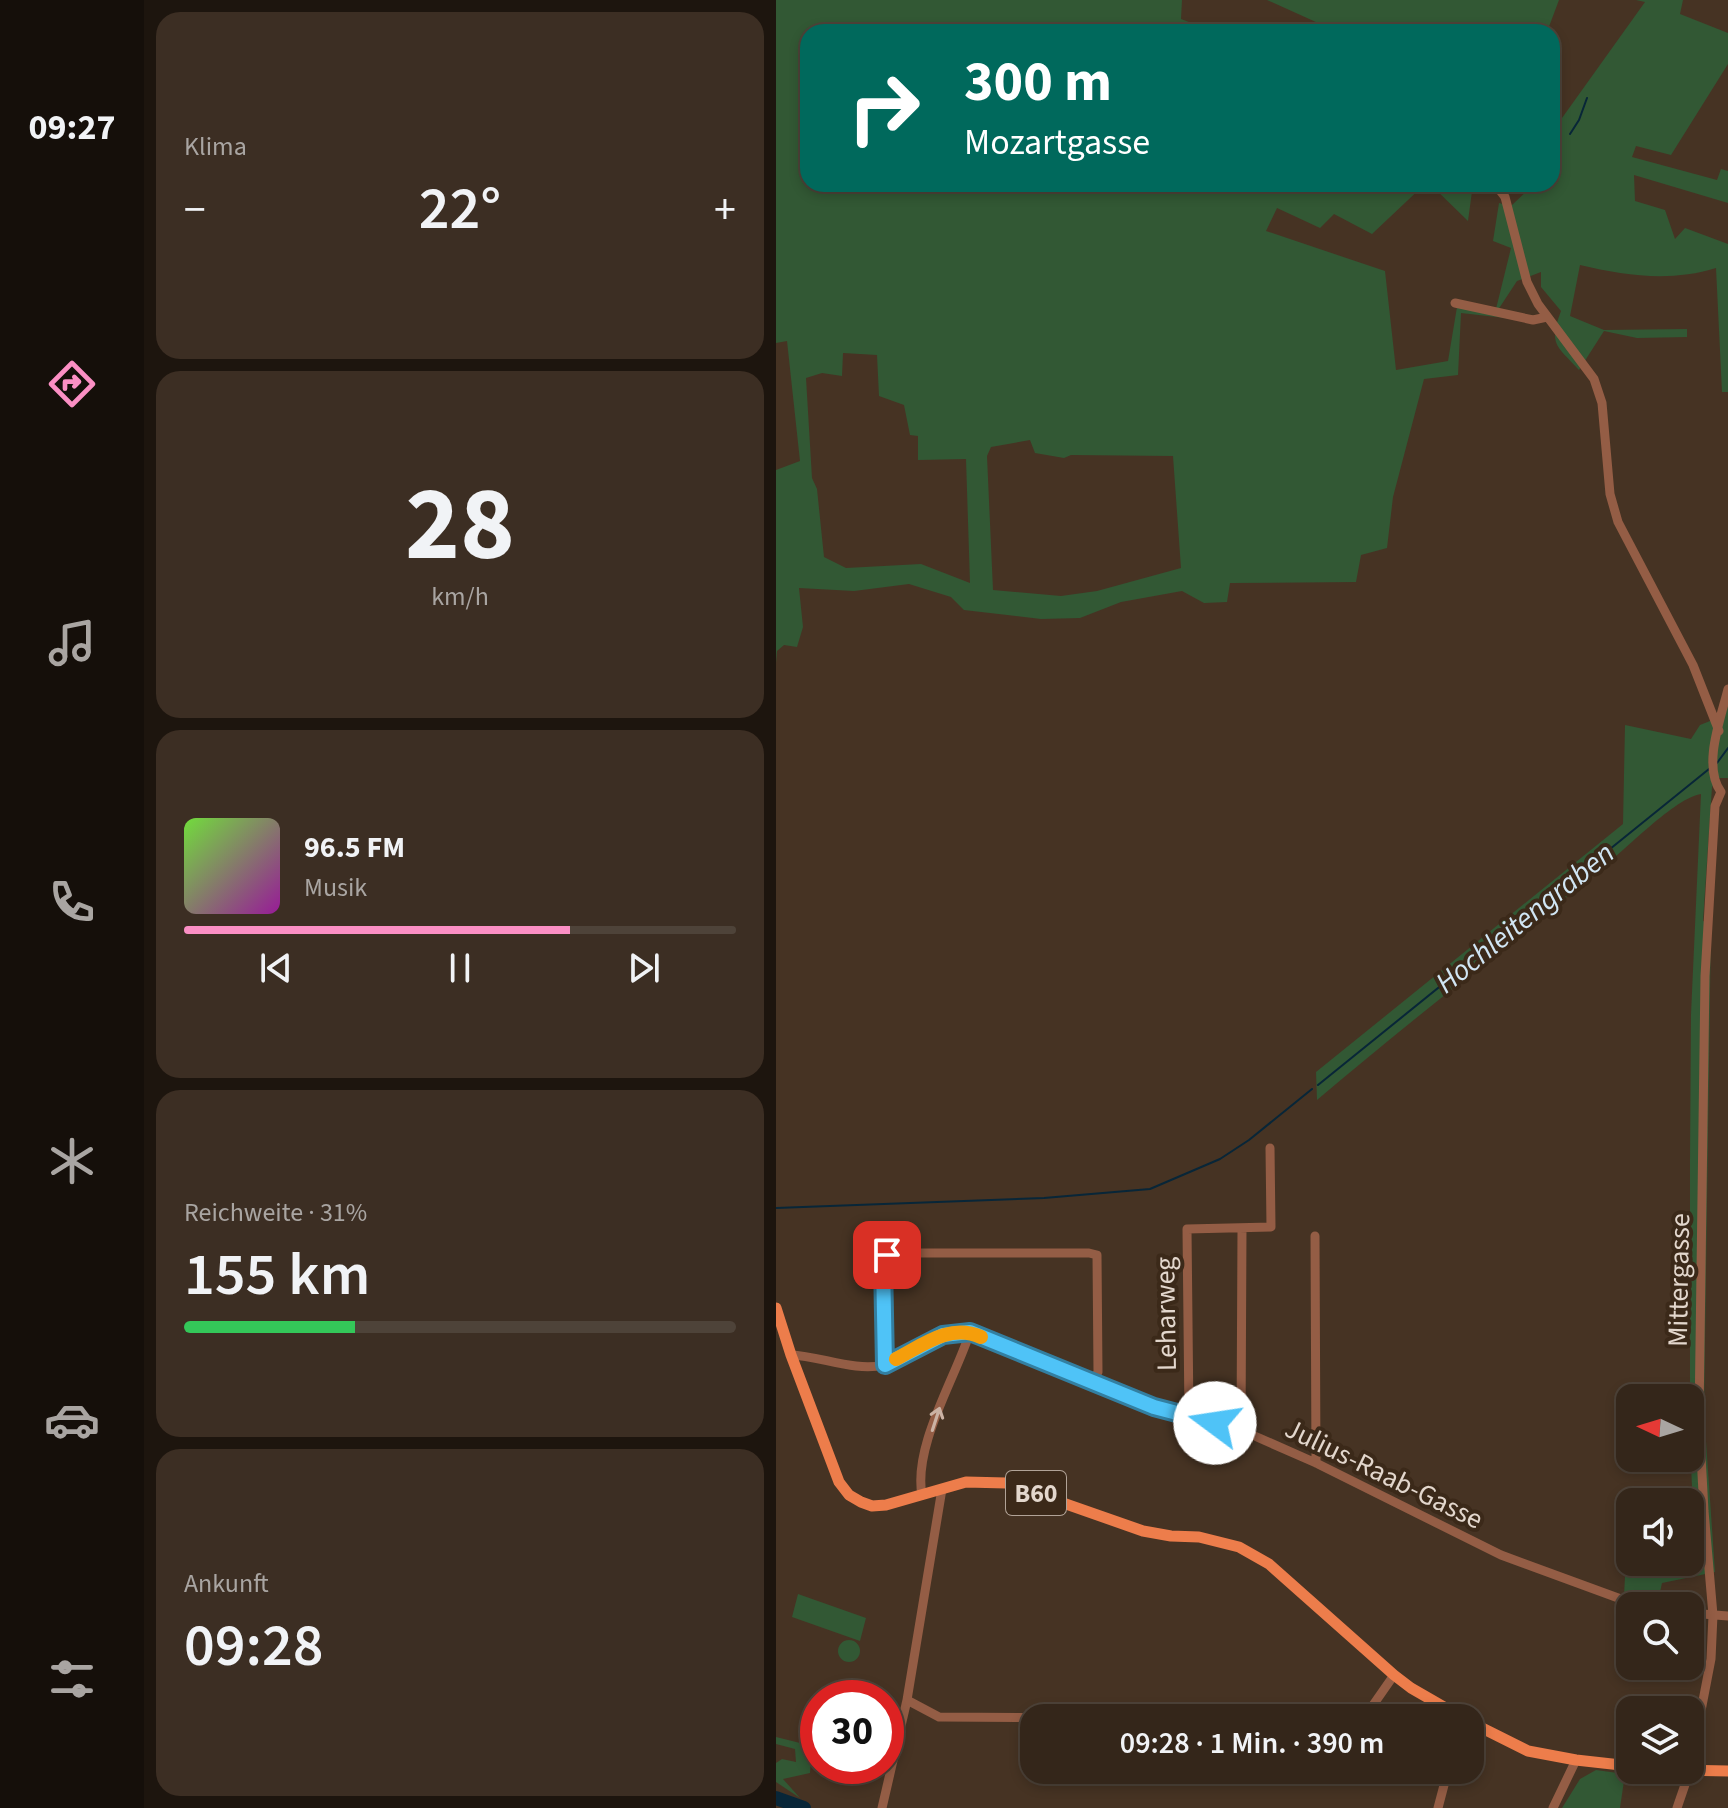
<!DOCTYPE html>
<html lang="de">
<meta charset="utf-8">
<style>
:root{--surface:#34261a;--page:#3c2e23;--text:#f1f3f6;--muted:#a9a5a2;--line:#4e4339;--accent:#fb8fc4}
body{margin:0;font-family:"Source Sans 3",sans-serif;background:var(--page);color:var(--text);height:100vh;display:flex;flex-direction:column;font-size:30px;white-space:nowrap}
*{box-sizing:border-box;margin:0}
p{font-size:26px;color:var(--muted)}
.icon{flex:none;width:44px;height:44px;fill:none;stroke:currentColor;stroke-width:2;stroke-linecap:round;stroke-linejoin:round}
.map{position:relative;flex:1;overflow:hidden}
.side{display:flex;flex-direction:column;gap:12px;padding:12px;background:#1d150e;width:632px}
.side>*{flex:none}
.hud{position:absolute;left:24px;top:24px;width:760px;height:168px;border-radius:24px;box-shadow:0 4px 12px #0003,0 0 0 2px var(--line);background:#00695c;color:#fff;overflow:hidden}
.needle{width:52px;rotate:274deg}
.tools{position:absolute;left:840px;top:1384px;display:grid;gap:16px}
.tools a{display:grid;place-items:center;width:88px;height:88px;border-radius:16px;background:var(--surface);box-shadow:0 4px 12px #0003,0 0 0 2px var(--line);font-size:40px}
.speed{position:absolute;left:24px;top:1680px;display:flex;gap:16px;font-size:40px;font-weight:700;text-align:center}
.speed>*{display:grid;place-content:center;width:104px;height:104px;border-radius:50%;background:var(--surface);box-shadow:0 4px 12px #0003,0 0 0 2px var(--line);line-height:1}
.speed .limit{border:12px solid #d22;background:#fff;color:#111}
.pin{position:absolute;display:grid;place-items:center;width:68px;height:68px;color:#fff;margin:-34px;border-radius:16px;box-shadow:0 4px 12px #0006}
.me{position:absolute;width:88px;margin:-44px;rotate:284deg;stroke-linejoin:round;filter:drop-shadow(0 0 6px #0008)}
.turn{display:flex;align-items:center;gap:28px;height:168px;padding:0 32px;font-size:36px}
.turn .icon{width:104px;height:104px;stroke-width:2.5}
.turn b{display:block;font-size:56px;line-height:68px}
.big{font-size:60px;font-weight:600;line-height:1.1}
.side .widget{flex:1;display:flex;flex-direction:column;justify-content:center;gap:12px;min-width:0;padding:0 28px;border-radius:24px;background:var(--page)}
.side .dial{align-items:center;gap:0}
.dial b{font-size:104px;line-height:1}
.song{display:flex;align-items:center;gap:24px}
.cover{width:96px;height:96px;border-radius:12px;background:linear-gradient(135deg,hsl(100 70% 55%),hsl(300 70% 35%))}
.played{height:8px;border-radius:4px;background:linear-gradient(90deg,var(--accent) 70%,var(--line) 70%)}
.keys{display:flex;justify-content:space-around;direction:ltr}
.heat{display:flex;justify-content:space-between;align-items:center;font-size:44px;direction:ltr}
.charge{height:12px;border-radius:6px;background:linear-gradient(90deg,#34c759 31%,var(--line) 0)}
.trip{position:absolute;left:244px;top:1704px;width:464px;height:80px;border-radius:24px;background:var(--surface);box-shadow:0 4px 12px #0003,0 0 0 2px var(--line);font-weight:600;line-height:80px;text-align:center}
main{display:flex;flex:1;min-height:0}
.menu{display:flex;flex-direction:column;width:144px;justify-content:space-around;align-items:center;background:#150f0a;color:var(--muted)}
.menu .icon{width:56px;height:56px}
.menu .on{color:var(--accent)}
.menu b{font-size:36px;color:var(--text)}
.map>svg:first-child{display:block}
.green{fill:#325834;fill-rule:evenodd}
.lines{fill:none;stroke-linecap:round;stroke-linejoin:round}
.stream{stroke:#082638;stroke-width:2}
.river{stroke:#082638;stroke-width:14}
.minor{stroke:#945d45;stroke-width:9}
.major{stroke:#ed7d4b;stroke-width:11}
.oneway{stroke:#cbb2a4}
.route-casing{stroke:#337fa1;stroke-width:20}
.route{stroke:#4fc3f7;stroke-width:14}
.slow{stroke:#f59e0b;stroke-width:14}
.labels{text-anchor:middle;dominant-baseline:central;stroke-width:8;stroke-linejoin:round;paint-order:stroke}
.shield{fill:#3b2919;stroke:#b1a397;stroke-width:2}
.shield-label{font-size:26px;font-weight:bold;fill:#e3d7cd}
.street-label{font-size:28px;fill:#e3d7cd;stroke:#3b2919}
.water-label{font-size:30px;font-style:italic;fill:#d1e6f4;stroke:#3b2919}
</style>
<main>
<nav class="menu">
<b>09:27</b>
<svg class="icon on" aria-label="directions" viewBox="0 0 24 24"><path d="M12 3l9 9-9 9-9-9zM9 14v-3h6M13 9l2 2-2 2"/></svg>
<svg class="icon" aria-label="music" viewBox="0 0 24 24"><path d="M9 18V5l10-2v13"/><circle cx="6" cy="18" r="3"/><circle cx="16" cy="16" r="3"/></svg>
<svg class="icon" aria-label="phone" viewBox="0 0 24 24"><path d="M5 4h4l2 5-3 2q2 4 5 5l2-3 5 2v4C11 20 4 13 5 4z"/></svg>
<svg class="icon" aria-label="climate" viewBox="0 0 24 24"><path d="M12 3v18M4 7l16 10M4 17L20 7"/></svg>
<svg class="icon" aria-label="car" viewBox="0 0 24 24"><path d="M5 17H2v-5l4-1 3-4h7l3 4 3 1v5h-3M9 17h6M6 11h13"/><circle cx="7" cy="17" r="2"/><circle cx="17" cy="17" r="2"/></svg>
<svg class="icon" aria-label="filters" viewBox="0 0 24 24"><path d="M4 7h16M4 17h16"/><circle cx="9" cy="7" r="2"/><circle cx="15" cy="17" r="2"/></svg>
</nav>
<section class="side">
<div class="widget"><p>Klima</p>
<div class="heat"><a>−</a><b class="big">22°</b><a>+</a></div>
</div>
<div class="widget dial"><b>28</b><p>km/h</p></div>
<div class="widget">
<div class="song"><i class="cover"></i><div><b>96.5 FM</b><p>Musik</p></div></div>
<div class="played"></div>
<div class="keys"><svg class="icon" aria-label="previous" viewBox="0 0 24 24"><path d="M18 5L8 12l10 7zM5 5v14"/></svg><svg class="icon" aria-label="pause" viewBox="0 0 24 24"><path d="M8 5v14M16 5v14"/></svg><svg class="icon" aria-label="next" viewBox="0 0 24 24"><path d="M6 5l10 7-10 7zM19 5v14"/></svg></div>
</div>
<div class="widget"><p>Reichweite · 31%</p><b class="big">155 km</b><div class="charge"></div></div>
<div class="widget"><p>Ankunft</p><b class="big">09:28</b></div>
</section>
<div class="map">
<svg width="952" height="1808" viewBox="0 0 952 1808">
<rect width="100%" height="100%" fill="#463323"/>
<path class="green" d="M0,0h406l-1,19 34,13h-407v152h617l-53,50 -38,-20 -14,14 -43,-20 -11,23 119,40 11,99 52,-9 9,-54 38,6 16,-65 -18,-7 6,-38 12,3 23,-22h18v-52l93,-130 -9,-2h47l-3,14 48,19v31l-57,91 -35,-9 -4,11 85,23 4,-11 7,2v32l-94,-28 1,26 30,9 10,29 10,-11 43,16v148h-6l-6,-124c-45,14 -90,8 -136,-3l-10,51 34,14 83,-1v8l-50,1 -33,-7 -25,39c-22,-24 -31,-25 -18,-59l-20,-24v-15l-24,9 -21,32 18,6 -53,-6 -3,62 -34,4 -31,118 -6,51 -26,7 -5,27 -126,1 -3,19 -23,1 -22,-12 -61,11 -41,16 -39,1 -77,-9 -13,-13 -42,-13 -55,7 -55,-3 4,39 -6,20 -13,-2 -7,6 -1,12v-193l24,-9 -13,-120 -11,2zM67,353l34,2 2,41 25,9 6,30 8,1v24l48,-1 4,124 -49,-19 -75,4 -22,-11 -7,-68 -5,-11 -6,-100 16,-5 20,3zM254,440l5,13 29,5 7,-3 102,1 8,112 -84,23 -36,5 -68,-6 -6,-134 4,-9z
M491,0h292l-12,32h-209z
M654,184h43l-5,37z
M952,705v73h-9l-7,9 -9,134 8,2 -7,489 11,160 -53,11 -4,18 -22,-1 -12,-4 4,-77 2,43h60v-43l8,4 -5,-15 -3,-64v-284l1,-146 10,-220c-25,3 -78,58 -101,76 -94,77 -190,151 -283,230l-1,-28 307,-248 2,-99 66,14 9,-14 25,-10z
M22,1594l68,24 -6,23 -68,-24z
M62 1651a11 11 0 1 1 22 0a11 11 0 1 1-22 0Z
M0,1737l36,9 -2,27 -27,6 17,19 -24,-16v-19l6,-4 14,3 -1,-13 -19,-5z
M820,1770l29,4 -5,34h-58l18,-29z"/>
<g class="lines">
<path class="stream" d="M794,134l9,-14 8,-22
M941,763l11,-15
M542,1085l391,-316
M0,1208l268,-10 106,-9 70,-30 29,-19 63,-51"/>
<path class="river" d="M0,1798l28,10"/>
<path class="minor" d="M719,184l10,13 22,85 11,22 56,75 8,24 8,91 8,28 75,143 26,66
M679,303l78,17 14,-3
M539,1236l1,227
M15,1355c29,1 64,17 93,10 31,-8 52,-34 86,-33l184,75 87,23 75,33 185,92 139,51
M109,1365l-2,-102 4,-8 8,-2h194l8,2 1,117 -7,12
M413,1416l-2,-187 84,-2 -1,-79
M465,1430l1,-202
M146,1495c-9,-49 33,-116 48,-163
M914,1613l38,3
M131,1700l32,17 155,1
M588,1718l30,-43
M914,1768l21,-109 2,-44 -9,-104 -5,-92 6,-443 10,-170 6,-14c-19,-26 0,-74 7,-103
M106,1808l25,-108 35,-211
M662,1808l10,-38
M777,1808l23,-48
M901,1808l13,-38"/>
<path class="major" d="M0,1308l15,47 48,127 10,13 12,7 11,4 14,-1 80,-23 40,1 137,48 28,5 28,1 40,10 30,17 125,111 17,13 52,30
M694,1722l58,29 48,9 54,6
M902,1770l50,1"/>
</g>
<defs><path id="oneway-shaft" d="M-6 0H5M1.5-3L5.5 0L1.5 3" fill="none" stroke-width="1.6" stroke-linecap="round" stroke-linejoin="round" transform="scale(2)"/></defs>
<use class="oneway" href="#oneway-shaft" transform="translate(160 1419) rotate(-72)"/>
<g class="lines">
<g class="route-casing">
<path id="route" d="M111,1255l-4,8 2,102 58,-30 27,-3 184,75 61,16"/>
</g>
<use href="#route" class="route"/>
<path class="slow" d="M120,1359c27,-14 54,-36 85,-22"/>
</g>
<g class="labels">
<rect class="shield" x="230" y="1471" width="60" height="44" rx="6"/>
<g class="shield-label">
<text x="260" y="1493">B60</text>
</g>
<g class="street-label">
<text transform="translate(903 1280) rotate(-89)">Mittergasse</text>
<text transform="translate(390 1314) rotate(-91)">Leharweg</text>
<text transform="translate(608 1474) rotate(26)">Julius-Raab-Gasse</text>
</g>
<g class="water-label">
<text transform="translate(749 918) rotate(-39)">Hochleitengraben</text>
</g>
</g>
</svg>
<div class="tools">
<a><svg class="needle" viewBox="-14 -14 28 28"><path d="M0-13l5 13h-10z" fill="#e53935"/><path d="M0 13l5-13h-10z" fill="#a9a5a2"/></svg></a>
<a><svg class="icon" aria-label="sound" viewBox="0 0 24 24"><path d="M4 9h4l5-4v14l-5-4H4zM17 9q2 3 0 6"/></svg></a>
<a><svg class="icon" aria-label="search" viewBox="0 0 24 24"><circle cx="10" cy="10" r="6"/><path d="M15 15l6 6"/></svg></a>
<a><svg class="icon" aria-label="layers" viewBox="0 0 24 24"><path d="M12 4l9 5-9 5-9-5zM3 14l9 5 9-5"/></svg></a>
</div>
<div class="speed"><div class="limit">30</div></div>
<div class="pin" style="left:111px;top:1255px;background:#d93025"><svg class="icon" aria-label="arrive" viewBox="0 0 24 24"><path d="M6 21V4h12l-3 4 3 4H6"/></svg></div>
<svg class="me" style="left:439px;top:1423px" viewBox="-20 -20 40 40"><circle r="19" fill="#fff"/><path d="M0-13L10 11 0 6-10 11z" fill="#4fc3f7"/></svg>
<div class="trip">09:28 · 1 Min. · 390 m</div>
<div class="hud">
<div class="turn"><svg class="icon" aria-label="right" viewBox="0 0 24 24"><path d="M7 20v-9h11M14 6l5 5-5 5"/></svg><div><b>300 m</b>Mozartgasse</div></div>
</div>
</div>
</main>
